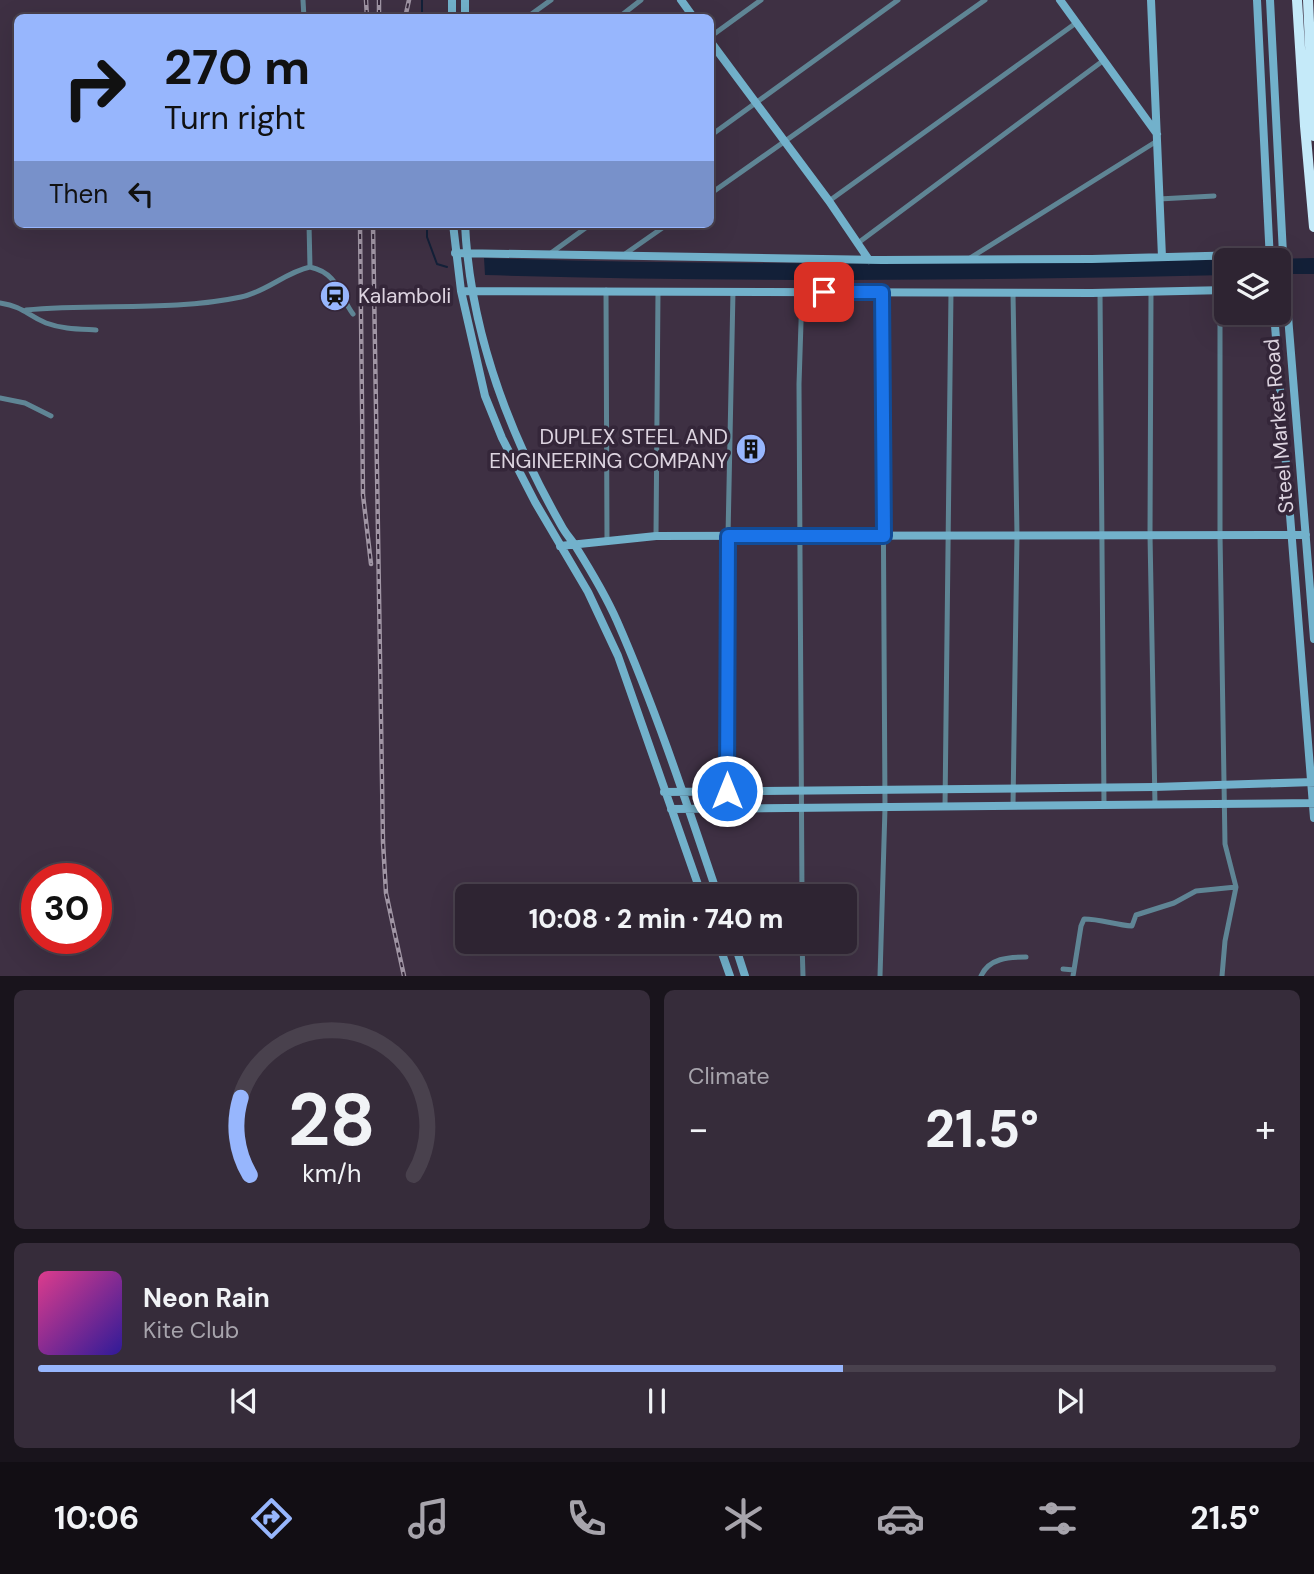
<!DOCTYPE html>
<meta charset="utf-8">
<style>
:root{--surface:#2e2432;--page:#362c3a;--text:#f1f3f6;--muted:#a7a4ac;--line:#49414d;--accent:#97b6fd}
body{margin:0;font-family:"DM Sans",sans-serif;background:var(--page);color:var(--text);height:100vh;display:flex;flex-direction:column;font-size:26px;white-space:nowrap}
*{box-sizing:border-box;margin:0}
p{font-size:23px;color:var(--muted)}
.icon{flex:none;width:38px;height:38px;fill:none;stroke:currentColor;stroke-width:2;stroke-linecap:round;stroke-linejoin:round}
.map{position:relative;height:976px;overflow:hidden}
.panel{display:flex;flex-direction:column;gap:14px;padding:14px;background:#19141c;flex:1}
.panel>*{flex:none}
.banner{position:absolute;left:14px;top:14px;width:700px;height:214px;border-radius:10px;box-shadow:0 7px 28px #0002,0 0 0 2px var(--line);background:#97b6fd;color:#111;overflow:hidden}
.tools{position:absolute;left:1214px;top:248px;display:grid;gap:14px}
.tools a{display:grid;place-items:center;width:77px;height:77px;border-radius:10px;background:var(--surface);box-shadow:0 7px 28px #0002,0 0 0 2px var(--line);font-size:35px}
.speed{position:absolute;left:21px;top:863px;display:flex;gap:14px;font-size:35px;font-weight:700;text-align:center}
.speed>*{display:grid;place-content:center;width:91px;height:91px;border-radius:50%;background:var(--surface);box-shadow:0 7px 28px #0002,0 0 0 2px var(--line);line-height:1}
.speed .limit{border:10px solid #d22;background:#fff;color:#111}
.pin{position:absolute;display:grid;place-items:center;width:60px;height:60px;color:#fff;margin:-30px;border-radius:14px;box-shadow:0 4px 10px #0006}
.me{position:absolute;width:77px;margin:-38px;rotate:0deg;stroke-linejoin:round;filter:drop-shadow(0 0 5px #0008)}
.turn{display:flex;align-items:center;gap:24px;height:147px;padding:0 35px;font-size:32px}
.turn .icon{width:91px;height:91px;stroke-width:2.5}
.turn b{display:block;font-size:49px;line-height:60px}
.then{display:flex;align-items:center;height:66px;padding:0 35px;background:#0003;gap:14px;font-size:26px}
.big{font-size:52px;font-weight:800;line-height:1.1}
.panel .widget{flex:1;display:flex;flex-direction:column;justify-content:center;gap:10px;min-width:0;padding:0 24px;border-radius:10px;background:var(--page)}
.panel .dial{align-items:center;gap:0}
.dial svg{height:182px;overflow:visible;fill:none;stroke:var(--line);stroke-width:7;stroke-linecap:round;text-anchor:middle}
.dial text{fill:var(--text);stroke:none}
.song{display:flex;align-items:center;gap:21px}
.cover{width:84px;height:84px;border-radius:10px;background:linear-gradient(135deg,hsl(330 70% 55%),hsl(250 70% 35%))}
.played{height:7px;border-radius:4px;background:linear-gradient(90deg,var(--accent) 65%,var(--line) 65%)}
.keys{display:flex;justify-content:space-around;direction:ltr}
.heat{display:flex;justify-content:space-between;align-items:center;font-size:38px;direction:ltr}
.panel .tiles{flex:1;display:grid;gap:14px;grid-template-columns:1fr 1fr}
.widget:last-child{grid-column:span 2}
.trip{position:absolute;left:455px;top:884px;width:402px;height:70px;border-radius:10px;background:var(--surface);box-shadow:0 7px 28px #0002,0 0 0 2px var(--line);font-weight:800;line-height:70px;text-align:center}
.tabs{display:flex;height:112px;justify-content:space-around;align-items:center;background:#120e14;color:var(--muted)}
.tabs .icon{width:49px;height:49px}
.tabs .on{color:var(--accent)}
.tabs b{font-size:32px;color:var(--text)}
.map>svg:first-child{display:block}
.water{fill:#132038}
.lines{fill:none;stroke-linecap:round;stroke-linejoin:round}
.stream{stroke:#132038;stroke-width:2}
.street{stroke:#5f8595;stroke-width:5}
.secondary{stroke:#72b1cb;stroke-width:8}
.highway{stroke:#c5eaf9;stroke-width:10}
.rail-casing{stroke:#a095a4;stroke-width:4.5}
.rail{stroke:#342639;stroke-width:2;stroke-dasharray:5;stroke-linecap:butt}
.route-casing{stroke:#114b97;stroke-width:18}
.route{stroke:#1a73e8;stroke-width:12}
.labels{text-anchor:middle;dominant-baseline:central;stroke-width:7;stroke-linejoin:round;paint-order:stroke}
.poi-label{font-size:21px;fill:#ddd4e0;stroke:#342639;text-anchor:start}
.street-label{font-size:21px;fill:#ddd4e0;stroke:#342639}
</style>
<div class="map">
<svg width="1314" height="976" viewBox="0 0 1314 976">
<rect width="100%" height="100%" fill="#3e3043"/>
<path class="water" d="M484,258c277,9 553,5 830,0v16h-35v-13h-52v14c-248,6 -495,7 -742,0z"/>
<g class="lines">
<path class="stream" d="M422,0v18
M427,224v13l10,27 10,3"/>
<path class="street" d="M303,0l1,18
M526,18l25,-18
M618,18l23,-18
M710,37l51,-37
M710,136l188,-136
M710,194l275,-194
M1159,199l55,-3
M829,201l247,-178
M309,224l1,43
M858,243l246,-183
M551,253l40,-29
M625,254l43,-30
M970,258l187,-117
M606,290l1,250
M1220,291v244l5,309 11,43 -11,54 -3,35
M802,292l-3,92 3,512
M1100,292l4,513
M1151,292l-1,243 5,270
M0,303c25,4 26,12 46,20 16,6 33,6 50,7
M26,310c72,-7 144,2 215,-13 25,-5 45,-25 69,-30 28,6 29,28 43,47
M0,398l25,5 26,13
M656,536l2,-245
M1013,806l4,-271 -4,-242
M945,807l6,-515
M728,808v-272l5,-245
M802,942l1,34
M1063,969l11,1 -1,6
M1074,970l7,-44 3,-7c17,0 31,6 48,7l4,-11 38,-12 22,-12 40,-4
M880,976l5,-168 -3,-516
M981,976c8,-18 28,-19 45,-19"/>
<path class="secondary" d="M452,0v18
M465,0v18
M681,0l13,18
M1060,0l97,134
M1151,0l11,257
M1257,0l13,261
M1270,0l13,254 31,385
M710,41l119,160 40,59
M453,224l8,67 24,105 17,42 33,64 53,90 30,64 84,240
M465,224c5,107 43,208 96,301 4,8 10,14 15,22 15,24 30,49 41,74 39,89 70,183 101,275
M455,253l427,7 210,-1 191,-5
M461,291l631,2 135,-3
M1274,313l40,505
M560,546l96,-10 650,-1
M664,792l490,-5 160,-5
M671,809l643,-6
M718,942l12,34
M734,942l11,34"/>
<path class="highway" d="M1297,0l8,126 9,101
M1308,0l6,136"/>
<g class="rail-casing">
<path id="rail" d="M366,0l1,18
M379,0v18
M405,18l4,-18
M360,224l3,271 8,69
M373,224l10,618 3,51 18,83"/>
</g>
<use href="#rail" class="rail"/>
</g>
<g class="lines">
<g class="route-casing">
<path id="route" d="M727,791l1,-255h156l-2,-244h-58"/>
</g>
<use href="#route" class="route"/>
</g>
<defs>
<g id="station-disc" transform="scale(1.575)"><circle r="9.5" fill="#97b6fd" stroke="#342639"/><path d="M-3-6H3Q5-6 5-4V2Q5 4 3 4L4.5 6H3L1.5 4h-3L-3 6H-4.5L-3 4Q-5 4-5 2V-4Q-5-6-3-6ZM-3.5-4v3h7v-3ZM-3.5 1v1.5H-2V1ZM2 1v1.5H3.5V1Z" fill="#111"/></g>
<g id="building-disc" transform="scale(1.575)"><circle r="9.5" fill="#97b6fd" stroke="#342639"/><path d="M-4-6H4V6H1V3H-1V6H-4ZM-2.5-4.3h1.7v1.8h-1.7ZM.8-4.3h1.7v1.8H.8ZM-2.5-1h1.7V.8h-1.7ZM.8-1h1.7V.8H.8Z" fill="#111"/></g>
</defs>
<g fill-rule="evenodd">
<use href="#station-disc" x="335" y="296"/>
<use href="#building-disc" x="751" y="449"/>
</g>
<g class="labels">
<g class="poi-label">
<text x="358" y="296">Kalamboli</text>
<text x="728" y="437" text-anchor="end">DUPLEX STEEL AND<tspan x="728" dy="24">ENGINEERING COMPANY</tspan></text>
</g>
<g class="street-label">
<text transform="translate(1279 426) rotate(-95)">Steel Market Road</text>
</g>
</g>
</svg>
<div class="tools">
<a><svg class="icon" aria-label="layers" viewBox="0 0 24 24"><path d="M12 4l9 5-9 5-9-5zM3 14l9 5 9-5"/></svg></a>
</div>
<div class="speed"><div class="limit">30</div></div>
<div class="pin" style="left:824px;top:292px;background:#d93025"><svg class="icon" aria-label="arrive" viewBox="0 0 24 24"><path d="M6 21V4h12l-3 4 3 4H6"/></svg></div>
<svg class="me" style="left:727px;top:791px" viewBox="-20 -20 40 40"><circle r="17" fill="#1a73e8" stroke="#fff" stroke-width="3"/><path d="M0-11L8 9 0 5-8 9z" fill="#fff"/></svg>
<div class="trip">10:08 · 2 min · 740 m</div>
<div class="banner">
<div class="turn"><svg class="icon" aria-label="right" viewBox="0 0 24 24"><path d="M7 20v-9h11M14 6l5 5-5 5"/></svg><div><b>270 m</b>Turn right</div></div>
<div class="then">Then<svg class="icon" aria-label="left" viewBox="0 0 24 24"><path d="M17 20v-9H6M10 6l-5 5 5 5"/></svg></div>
</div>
</div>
<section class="panel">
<div class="tiles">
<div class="widget dial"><svg viewBox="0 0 100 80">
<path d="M14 69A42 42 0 1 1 86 69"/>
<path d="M14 69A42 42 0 0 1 10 35" stroke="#97b6fd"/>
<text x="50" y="56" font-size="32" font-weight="700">28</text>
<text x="50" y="72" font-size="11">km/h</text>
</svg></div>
<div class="widget"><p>Climate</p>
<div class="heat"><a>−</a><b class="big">21.5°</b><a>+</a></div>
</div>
<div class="widget">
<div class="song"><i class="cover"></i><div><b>Neon Rain</b><p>Kite Club</p></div></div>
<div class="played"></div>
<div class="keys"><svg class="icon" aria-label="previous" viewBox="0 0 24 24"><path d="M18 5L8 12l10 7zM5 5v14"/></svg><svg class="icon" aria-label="pause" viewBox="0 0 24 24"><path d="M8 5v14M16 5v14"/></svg><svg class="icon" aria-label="next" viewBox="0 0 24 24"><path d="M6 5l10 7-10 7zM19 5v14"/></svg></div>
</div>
</div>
</section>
<nav class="tabs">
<b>10:06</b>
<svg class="icon on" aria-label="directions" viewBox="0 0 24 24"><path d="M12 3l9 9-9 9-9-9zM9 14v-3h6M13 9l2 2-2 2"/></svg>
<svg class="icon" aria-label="music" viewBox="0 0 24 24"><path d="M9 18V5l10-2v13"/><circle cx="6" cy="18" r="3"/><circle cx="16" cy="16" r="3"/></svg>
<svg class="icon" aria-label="phone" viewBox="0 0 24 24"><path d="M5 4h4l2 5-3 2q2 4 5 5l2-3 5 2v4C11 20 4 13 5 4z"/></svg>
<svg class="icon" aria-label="climate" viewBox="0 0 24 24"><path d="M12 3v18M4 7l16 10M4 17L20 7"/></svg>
<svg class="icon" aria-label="car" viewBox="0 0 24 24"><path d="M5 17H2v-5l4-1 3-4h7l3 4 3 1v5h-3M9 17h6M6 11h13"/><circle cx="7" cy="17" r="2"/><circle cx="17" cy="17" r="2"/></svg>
<svg class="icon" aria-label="filters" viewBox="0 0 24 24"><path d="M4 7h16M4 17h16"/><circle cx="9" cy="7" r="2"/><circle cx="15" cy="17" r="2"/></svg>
<b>21.5°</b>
</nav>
